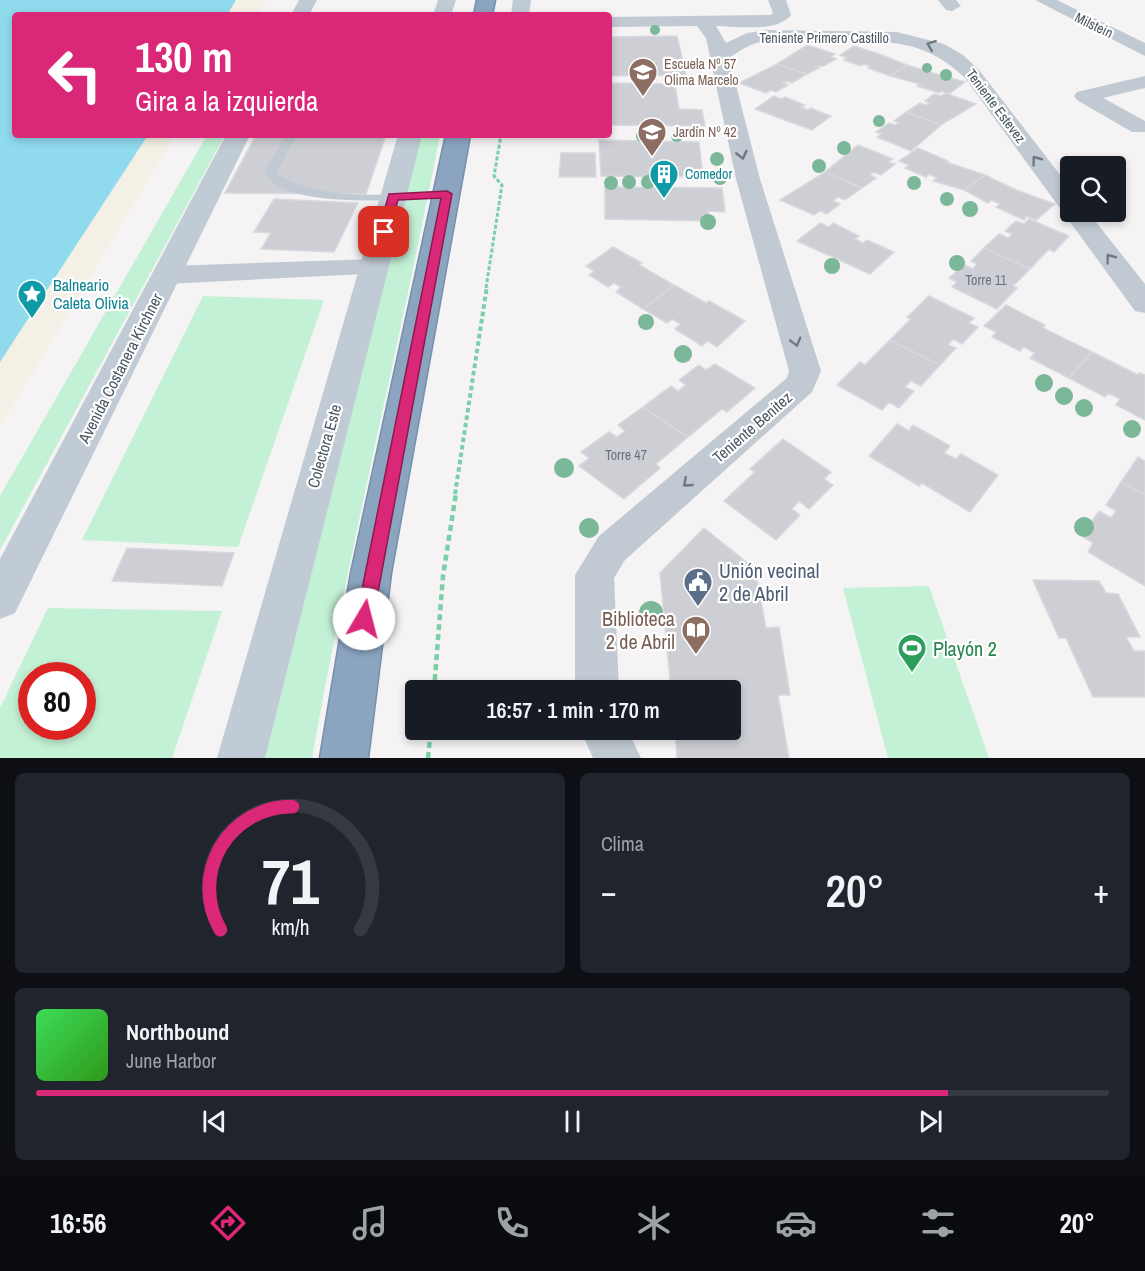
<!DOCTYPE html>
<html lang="es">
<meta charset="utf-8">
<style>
:root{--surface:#171b24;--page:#20242c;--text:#f1f3f6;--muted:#9ea1a6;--line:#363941;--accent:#db2777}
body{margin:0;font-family:"Archivo Narrow",sans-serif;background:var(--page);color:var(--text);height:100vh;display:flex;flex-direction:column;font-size:22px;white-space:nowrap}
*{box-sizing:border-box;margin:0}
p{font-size:20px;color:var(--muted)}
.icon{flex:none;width:33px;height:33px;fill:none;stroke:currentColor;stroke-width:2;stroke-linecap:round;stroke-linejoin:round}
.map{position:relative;height:758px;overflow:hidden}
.sheet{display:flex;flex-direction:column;gap:15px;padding:15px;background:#0d0f14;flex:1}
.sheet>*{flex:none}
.top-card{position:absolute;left:12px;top:12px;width:600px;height:126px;border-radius:6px;box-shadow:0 3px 9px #0003;background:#db2777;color:#fff;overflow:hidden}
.fabs{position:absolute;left:1060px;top:156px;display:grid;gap:12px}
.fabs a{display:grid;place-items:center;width:66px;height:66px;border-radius:6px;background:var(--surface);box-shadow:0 3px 9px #0003;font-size:30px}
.speed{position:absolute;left:18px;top:662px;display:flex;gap:12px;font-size:30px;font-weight:700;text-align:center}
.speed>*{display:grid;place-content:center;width:78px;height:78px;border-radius:50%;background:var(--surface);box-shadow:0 3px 9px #0003;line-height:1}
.speed .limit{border:9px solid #d22;background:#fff;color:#111}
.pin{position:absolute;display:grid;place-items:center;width:51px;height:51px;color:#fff;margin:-26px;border-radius:12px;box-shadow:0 3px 9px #0006}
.me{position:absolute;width:66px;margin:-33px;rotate:8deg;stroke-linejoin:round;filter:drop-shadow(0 0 4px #0008)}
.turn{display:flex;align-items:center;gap:21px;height:126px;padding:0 24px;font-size:27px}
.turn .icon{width:78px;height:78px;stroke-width:2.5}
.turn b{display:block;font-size:42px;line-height:51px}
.big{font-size:45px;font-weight:600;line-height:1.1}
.sheet .widget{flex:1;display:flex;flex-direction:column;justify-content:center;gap:9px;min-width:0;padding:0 21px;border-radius:9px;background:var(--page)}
.sheet .dial{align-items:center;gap:0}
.dial svg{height:156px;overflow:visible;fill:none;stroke:var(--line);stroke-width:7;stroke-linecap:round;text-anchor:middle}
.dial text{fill:var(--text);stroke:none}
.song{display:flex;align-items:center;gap:18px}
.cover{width:72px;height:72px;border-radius:9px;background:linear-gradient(135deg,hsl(130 70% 55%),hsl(110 70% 35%))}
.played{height:6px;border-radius:3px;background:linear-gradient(90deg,var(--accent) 85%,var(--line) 85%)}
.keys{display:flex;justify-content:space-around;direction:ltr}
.heat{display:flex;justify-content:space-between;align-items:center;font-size:33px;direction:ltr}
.sheet .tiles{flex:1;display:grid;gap:15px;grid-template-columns:1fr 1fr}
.widget:last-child{grid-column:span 2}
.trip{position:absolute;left:405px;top:680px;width:336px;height:60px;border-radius:6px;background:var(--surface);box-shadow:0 3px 9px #0003;font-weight:600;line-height:60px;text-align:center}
.tab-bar{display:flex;height:96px;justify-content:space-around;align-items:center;background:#090b0e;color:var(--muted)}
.tab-bar .icon{width:42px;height:42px}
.tab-bar .on{color:var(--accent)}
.tab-bar b{font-size:27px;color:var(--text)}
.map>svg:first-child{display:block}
.green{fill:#c3f1d5;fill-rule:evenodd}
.sand{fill:#f5f0e5}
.water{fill:#90daee}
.building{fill:#cdcfd5;stroke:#d7d9de;stroke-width:1.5}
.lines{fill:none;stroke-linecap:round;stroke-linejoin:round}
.highway-casing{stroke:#7690ad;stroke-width:3}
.path-far2{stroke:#7ad0a6;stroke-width:3;stroke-dasharray:4 2;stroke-linecap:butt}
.path-far1{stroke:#7ad0a6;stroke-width:4;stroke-dasharray:4.5 3;stroke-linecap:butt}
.path{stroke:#7ad0a6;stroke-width:4.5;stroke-dasharray:6 4;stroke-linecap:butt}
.lane{fill:#c1cad2;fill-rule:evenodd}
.street{fill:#c1cad2;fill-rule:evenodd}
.secondary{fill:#c1cbd6;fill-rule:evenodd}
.highway{fill:#8ba5c1;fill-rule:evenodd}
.tree{fill:#7bb799}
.oneway{stroke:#6e7983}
.route{fill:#db2777;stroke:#8e194d;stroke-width:1.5}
.labels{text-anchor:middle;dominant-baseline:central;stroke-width:4.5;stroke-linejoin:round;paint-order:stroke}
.far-street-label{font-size:14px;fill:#4a5661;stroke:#fff}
.far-education-label{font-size:14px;fill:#785e54;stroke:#fff;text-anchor:start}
.far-culture-label{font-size:14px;fill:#0d838f;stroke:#fff;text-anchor:start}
.number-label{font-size:14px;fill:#6b747e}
.culture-label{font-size:16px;fill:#0d838f;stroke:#fff;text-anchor:start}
.street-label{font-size:16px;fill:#4a5661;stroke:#fff}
.near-service-label{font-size:20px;fill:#4e5e75;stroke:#fff;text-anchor:start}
.near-education-label{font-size:20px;fill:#785e54;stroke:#fff;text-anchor:end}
.near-leisure-label{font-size:20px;fill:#27864d;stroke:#fff;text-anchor:start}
</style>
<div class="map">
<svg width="1145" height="758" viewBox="0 0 1145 758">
<rect width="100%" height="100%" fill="#f5f3f3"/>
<path class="green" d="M207,135h18l-225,415v-54z
M416,135h24c-40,208 -91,414 -128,623h-49z
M203,296l121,4 -86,247 -156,-7z
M929,586l60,172h-101l-45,-170z
M48,608l174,3 -50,147h-172v-50zM32,675h50v51h-50z"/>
<path class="sand" d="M166,0h101l-12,15h-101z
M59,135h116l-175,292v-216z"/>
<path class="water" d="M0,0h236l-9,15h-212v120h133l-148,227z"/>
<path class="building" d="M677,36l9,39 -77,1v-39z
M807,45l28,9 -4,3 5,2 -12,7h-10l5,2 -12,6 -30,-10z
M854,46l25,8 28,11 -17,11 -22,-8 2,-2 -6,-2 -3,2 -17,-6 3,-2 -7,-3z
M777,64l30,10 -15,9 -5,-2 -4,2 5,2 -12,7 -5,-2 -5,3 -27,-10z
M907,65l26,8 32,9 -16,12 -7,-3 -3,2 -22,-7 3,-2 -30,-8z
M609,83l66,1 4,25 23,1 3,16 -96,-1z
M945,93l31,11 -35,21 -35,-13 14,-9 6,2 4,-2 -5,-2 9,-7 7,2z
M774,96l7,3 4,-2 20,8 -4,2 7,3 3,-2 20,8 -19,14 -57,-21z
M906,112l35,13 -30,26 -34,-14 5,-3 -6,-2 13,-9 6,2 4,-2 -5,-2z
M256,135h130l-20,59 -141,-1z
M599,140l100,2 4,35 -102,-1z
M858,145l35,14 -5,3 7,2 -14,11 -7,-3 -4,3 6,3 -14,10 -37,-16z
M918,148l30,13 -2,1 39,13 -21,15 -31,-9 4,-3 -8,-4 -3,3 -21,-9 4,-3 -10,-4z
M561,153h34l1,24h-37z
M825,172l37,16 -17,12 -7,-3 -5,4 7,3 -13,10 -7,-3 -6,4 -34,-15z
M985,175l31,15 39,14 -19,16 -9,-4 -3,4 -28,-13 4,-3 -9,-4 -3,3 -24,-13z
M605,187l117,1 3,24 -17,-1v10l-103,-2z
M274,199l84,4 -24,49 -73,-3 10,-16 -17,-1z
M1029,219l40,17 -15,16 -5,-3 -19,20 -46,-21 15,-14 9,4 4,-4 -7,-3 11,-10 8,3z
M820,223l9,4 4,-4 26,13 -4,3 8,4 4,-3 27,12 -24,22 -73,-33z
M613,247l29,16 -3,2 35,20 -31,24 -27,-17 5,-5 -7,-4 -6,4 -19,-12 5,-4 -8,-5z
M984,248l46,21 -17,17 4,2 -20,21 -45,-22 5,-5 -8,-4 15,-13 9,4 4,-5 -6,-3z
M674,285l32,18 3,-2 36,20 -28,26 -9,-6 -6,5 -27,-17 6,-5 -9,-5 -5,4 -24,-14z
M929,296l45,22 -5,5 9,4 -16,17 -9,-5 -5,6 8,3 -16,17 -50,-25 21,-21 -4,-2z
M1006,305l39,20 -2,3 49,24 -23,26 -39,-20 5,-5 -11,-6 -4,4 -28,-14 4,-5 -12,-6z
M890,340l50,25 -19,21 -10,-5 -6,6 9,4 -15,17 -10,-6 -7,8 -45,-25 23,-23 5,3z
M1092,352l46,23 2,-2 5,2v45l-29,-15 4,-6 -12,-6 -3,4 -36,-19z
M715,364l40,24 -28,24 -5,-3 -34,28 -45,-30 28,-21 7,5 8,-6 -7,-5 20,-15 7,5z
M643,407l45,30 -32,27 4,4 -36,31 -45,-33 10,-8 -8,-6 28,-20 8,5 8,-6 -7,-6z
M897,424l12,7 4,-6 37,21 -6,7 12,6 5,-5 37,21 -28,37 -48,-29 -3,3 -50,-30z
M783,439l48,33 -7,7 9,6 -24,24 -10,-8 -7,8 8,6 -24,25 -52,-39 31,-29 -5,-3z
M1138,457l7,4v34l-24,-13z
M1121,482l24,13v91l-57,-34 5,-9 -11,-7 17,-25 12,7 5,-7 -10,-6z
M704,528l51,41 11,59 13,-1 11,68h-12l11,63h-112l-2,-29h55v-39h-59l-11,-117z
M127,548l107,5 -12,33 -110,-5z
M1033,580l66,1 7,12 12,1 22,43h-14l8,14h11v46h-52l-27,-59h-7z"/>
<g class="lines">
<g class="highway-casing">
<path id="highway" d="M477,0h18l-3,15h-18z
M446,135h24l-79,438 -23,185h-48l31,-185z"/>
</g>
<path class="path-far2" d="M486,288l16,-103 -8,-9 7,-41"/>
<path class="path-far1" d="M455,494l32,-208"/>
<path class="path" d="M434,690l9,-114 13,-83
M428,758l3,-29"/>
<path class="lane" d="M287,135h10l-20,36 1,4c51,28 113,19 169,16l6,3 -6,3c-35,2 -168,15 -182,-26z"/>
<path class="street" d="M768,0h18l5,15c-14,18 -55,11 -75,11l10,17 21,-10 20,-3 130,2 47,12 19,11 16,15 92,119v23h17l57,72v29l-10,-2 -170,-233c-43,-42 -86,-37 -142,-36 -19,1 -37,-1 -56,-1 -14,1 -26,9 -38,17l31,121 61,192 -9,21 -187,168 -11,18 5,112h-44v-115l24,-39 188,-158 2,-7 -53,-192 -30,-141 -9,-12 -88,1v-10l161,-2 3,-2z
M938,0h18l5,6 -9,5 -6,-1z
M1035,0h22l88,43v13z
M1145,76v12l-42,10 42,23v11h-13l-55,-32 -3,-4 3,-4z
M374,259l10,2 4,6 -4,6 -216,11 -10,-3 -4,-6 4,-6 10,-3z
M580,729h47l14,29h-48z"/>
<path class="secondary" d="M299,0h18l-8,15h-18z
M438,0h18l-5,15h-18z
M513,0h18l-2,15h-18z
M226,135h24l-235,478 -15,6v-60z
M398,135h24l-157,623h-48z"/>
<use href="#highway" class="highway"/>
</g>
<g class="tree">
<circle cx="655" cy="30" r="5"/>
<circle cx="927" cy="68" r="5"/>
<circle cx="946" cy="75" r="6"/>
<circle cx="879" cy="121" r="6"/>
<circle cx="642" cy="136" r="6"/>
<circle cx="677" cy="136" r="6"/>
<circle cx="844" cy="148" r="7"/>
<circle cx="717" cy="159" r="7"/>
<circle cx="819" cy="166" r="7"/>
<circle cx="720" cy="178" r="7"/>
<circle cx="629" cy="182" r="7"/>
<circle cx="648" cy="182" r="7"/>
<circle cx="668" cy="182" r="7"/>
<circle cx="611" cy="183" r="7"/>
<circle cx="914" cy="183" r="7"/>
<circle cx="947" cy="199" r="7"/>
<circle cx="970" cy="209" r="8"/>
<circle cx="708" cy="222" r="8"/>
<circle cx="957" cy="263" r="8"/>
<circle cx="832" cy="266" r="8"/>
<circle cx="646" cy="322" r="8"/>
<circle cx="683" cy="354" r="9"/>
<circle cx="1044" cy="383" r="9"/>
<circle cx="1064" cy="396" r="9"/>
<circle cx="1084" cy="408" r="9"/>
<circle cx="1132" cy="429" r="9"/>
<circle cx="564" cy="468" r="10"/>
<circle cx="1084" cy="527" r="10"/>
<circle cx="589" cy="528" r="10"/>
<circle cx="651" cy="613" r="12"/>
</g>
<defs><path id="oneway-chevron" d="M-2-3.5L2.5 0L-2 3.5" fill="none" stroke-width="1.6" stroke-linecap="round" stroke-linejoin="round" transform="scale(1.5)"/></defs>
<g class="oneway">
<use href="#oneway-chevron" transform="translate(931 45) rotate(-159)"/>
<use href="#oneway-chevron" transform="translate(742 155) rotate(77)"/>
<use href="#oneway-chevron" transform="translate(1036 160) rotate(-127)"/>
<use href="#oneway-chevron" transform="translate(1110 258) rotate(-127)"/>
<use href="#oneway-chevron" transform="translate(796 342) rotate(74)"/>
<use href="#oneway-chevron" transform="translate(687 483) rotate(139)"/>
</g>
<path class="route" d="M447,191l5,3 -79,425 -2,6 -7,2 -6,-2 -2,-6 85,-421 -43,2 -9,32 -5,3 -6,-3 11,-38z"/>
<defs>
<g id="school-pin" transform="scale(1.5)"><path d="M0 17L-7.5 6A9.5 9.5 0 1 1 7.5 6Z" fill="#8d6e63" stroke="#fff"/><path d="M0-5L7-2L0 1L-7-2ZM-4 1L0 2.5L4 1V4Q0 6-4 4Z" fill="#fff"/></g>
<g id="building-pin" transform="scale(1.5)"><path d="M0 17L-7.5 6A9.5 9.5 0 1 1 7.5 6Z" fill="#0f9aa8" stroke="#fff"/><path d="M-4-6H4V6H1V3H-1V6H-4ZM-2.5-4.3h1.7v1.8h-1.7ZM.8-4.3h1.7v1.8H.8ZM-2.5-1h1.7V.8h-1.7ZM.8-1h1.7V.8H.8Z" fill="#fff"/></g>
<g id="sight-pin" transform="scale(1.5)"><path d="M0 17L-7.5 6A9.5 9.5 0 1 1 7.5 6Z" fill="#0f9aa8" stroke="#fff"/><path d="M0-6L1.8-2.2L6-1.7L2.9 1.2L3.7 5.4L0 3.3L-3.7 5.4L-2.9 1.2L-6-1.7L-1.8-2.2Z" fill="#fff"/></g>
<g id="civic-pin" transform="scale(1.5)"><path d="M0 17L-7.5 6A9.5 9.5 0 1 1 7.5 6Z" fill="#5c6f8a" stroke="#fff"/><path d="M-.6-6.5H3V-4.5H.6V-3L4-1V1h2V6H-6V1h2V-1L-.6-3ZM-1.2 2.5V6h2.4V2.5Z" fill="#fff"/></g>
<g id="library-pin" transform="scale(1.5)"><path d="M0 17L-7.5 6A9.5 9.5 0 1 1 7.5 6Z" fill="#8d6e63" stroke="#fff"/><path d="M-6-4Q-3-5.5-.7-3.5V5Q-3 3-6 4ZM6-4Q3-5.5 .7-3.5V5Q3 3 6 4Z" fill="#fff"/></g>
<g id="stadium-pin" transform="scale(1.5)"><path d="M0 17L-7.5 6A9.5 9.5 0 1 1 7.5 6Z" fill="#2e9e5b" stroke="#fff"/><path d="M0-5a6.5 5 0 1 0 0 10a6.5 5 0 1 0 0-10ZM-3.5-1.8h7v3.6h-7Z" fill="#fff"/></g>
</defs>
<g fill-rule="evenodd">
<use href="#school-pin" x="643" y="72"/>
<use href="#school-pin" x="652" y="132"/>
<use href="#building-pin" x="664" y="174"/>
<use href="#sight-pin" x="32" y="294"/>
<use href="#civic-pin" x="698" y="582"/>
<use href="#library-pin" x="696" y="630"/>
<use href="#stadium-pin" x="912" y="648"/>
</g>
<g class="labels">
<g class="far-street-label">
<text transform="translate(1094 25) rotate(26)">Milstein</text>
<text x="824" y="38">Teniente Primero Castillo</text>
<text transform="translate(996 106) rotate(53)">Teniente Estevez</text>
</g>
<g class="far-education-label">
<text x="664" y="64">Escuela Nº 57<tspan x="664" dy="16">Olima Marcelo</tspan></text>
<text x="673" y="132">Jardín Nº 42</text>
</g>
<g class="far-culture-label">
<text x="685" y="174">Comedor</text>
</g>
<g class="number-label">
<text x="986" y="280">Torre 11</text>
<text x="626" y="455">Torre 47</text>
</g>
<g class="culture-label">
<text x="53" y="285">Balneario<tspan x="53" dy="18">Caleta Olivia</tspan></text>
</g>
<g class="street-label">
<text transform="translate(120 368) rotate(-63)">Avenida Costanera Kirchner</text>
<text transform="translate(752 427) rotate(-41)">Teniente Benitez</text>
<text transform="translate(324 446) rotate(-74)">Colectora Este</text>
</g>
<g class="near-service-label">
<text x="719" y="570">Unión vecinal<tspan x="719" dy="23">2 de Abril</tspan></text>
</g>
<g class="near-education-label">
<text x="675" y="618">Biblioteca<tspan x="675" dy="23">2 de Abril</tspan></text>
</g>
<g class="near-leisure-label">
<text x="933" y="648">Playón 2</text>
</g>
</g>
</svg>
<div class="fabs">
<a><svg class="icon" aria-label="search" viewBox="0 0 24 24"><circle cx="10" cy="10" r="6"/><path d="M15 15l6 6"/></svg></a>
</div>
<div class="speed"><div class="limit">80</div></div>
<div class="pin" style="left:384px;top:232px;background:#d93025"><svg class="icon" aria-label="arrive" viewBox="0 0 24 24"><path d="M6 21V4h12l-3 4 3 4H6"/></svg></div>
<svg class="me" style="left:364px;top:619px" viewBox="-20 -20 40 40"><circle r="19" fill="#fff"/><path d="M0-13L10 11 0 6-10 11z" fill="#db2777"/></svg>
<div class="trip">16:57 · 1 min · 170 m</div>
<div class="top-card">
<div class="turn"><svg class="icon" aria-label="left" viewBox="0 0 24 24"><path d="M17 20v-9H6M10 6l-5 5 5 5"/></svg><div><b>130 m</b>Gira a la izquierda</div></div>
</div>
</div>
<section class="sheet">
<div class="tiles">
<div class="widget dial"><svg viewBox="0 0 100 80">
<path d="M14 69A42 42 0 1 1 86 69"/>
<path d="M14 69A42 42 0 0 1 51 6" stroke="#db2777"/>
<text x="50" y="56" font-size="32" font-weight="700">71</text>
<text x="50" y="72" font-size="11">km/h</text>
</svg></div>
<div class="widget"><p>Clima</p>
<div class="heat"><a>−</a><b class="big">20°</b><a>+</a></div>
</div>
<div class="widget">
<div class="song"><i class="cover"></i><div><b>Northbound</b><p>June Harbor</p></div></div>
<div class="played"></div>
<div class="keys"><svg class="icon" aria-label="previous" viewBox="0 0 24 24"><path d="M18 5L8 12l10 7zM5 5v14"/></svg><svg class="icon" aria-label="pause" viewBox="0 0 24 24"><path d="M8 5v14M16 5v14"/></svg><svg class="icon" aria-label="next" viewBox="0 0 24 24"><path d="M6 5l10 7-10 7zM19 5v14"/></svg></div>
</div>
</div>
</section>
<nav class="tab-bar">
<b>16:56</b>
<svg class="icon on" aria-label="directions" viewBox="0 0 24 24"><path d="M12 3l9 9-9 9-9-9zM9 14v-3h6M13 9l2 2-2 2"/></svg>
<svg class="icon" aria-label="music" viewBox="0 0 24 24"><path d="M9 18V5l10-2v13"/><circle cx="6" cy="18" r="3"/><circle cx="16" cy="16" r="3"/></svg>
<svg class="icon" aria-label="phone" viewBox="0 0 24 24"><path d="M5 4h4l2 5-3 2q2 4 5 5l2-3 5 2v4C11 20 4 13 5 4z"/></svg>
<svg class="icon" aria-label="climate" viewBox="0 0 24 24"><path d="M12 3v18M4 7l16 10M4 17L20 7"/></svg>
<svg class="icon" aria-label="car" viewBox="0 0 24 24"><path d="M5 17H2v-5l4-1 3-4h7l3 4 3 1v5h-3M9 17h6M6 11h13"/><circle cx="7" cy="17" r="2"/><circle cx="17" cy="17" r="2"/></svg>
<svg class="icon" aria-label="filters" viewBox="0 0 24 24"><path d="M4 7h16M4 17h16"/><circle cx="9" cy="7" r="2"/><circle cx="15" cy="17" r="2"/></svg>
<b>20°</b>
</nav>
